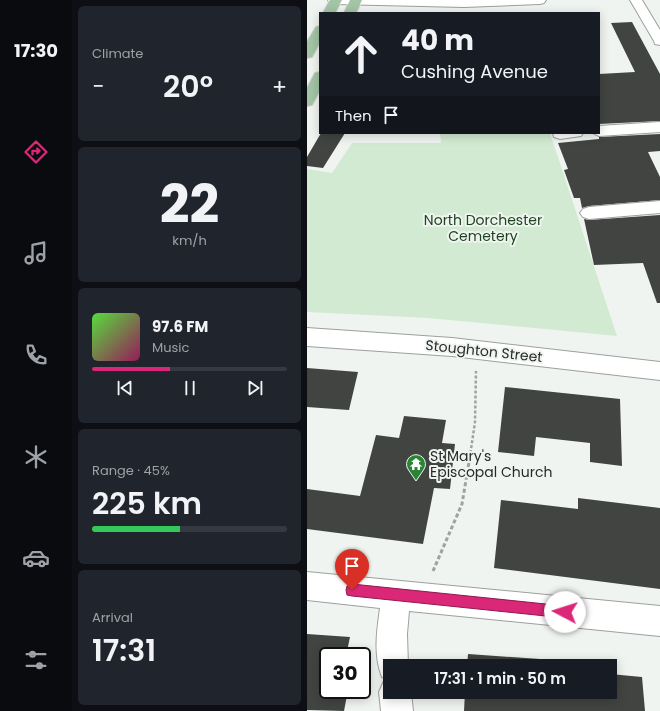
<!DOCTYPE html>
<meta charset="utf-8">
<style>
:root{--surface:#171b24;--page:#20242c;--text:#f1f3f6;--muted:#9ea1a6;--line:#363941;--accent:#db2777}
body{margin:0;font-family:Poppins,sans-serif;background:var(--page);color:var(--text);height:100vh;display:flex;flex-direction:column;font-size:15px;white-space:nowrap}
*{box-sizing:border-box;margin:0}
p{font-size:13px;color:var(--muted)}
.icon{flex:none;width:22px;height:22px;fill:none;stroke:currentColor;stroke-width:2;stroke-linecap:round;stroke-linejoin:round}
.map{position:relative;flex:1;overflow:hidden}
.details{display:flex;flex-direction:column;gap:6px;padding:6px;background:#0d0f14;width:235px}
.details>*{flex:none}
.guide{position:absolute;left:12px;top:12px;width:281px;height:122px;border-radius:0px;box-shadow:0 2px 10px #0003;background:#171b24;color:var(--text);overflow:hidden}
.speed{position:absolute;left:12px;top:647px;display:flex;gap:8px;font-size:20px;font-weight:700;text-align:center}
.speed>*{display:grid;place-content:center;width:52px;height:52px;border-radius:50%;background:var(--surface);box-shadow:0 2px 10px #0003;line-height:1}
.speed .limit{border:2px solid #111;border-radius:6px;background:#fff;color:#111}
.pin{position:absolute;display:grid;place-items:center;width:34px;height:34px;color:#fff;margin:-41px -17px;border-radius:50% 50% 50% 0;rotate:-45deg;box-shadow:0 0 4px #0007}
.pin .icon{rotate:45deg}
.me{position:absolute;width:44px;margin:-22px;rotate:275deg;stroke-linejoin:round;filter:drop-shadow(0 0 3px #0008)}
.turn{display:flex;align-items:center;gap:14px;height:84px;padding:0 16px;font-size:18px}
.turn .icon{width:52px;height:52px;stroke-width:2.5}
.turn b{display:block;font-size:28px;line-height:34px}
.then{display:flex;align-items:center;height:38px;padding:0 16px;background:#0003;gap:8px;font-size:15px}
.big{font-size:30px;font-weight:600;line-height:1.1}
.details .tile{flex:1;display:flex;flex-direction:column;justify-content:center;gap:6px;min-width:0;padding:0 14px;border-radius:6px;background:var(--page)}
.details .dial{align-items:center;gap:0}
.dial b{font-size:52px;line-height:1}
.song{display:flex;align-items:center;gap:12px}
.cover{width:48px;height:48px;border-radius:6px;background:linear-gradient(135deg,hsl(110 70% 55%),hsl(330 70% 35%))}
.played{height:4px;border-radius:2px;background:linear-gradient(90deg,var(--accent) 40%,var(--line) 40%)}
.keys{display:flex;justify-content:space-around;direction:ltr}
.heat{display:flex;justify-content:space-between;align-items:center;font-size:22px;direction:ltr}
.charge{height:6px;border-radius:3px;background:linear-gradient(90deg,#34c759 45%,var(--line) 0)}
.trip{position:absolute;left:76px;top:659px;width:234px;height:40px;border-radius:0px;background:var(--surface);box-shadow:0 2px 10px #0003;font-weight:600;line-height:40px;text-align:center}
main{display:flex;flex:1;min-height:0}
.menu{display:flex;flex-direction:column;width:72px;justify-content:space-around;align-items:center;background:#090b0e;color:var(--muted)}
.menu .icon{width:28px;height:28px}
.menu .on{color:var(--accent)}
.menu b{font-size:18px;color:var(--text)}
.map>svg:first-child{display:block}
.green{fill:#d2ead2}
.building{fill:#414441}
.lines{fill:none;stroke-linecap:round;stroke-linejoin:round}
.street-casing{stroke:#9ca09c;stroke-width:2}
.secondary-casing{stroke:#9ca09c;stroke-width:2}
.primary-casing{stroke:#d0d0d0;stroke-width:2}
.path-far1{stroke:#9fa29f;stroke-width:2.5;stroke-dasharray:3 2;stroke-linecap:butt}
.path{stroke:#9fa29f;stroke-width:3;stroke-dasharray:4 2.5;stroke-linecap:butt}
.street{fill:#fff;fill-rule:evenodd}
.secondary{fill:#fff;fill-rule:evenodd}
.primary{fill:#a4c4a6;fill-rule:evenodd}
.route{fill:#db2777;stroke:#8e194d}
.labels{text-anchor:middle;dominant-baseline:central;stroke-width:4;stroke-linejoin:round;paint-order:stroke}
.park-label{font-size:14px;fill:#1c451f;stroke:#f0f4f0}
.street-label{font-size:14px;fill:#282a28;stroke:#f0f4f0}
.poi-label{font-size:14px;fill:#282a28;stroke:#f0f4f0;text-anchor:start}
</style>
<main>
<nav class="menu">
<b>17:30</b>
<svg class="icon on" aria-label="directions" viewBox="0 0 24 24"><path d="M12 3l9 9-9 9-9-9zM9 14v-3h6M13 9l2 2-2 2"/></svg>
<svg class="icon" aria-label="music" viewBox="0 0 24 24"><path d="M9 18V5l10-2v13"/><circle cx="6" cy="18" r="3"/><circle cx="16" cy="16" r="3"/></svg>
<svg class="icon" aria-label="phone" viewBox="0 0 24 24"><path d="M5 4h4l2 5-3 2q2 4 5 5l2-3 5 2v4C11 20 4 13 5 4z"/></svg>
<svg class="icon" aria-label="climate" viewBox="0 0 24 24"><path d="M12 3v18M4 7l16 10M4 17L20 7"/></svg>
<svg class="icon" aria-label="car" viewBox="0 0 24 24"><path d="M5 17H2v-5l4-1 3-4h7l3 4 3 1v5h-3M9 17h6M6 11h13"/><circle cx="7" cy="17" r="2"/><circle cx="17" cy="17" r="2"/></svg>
<svg class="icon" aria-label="filters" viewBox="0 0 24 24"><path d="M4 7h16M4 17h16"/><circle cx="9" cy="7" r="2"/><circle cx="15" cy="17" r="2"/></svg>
</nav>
<section class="details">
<div class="tile"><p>Climate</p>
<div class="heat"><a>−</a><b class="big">20°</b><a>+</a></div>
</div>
<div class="tile dial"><b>22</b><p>km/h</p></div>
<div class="tile">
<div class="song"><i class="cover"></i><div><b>97.6 FM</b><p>Music</p></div></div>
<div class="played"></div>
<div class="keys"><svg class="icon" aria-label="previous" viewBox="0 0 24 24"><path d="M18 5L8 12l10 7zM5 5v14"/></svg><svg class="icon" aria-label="pause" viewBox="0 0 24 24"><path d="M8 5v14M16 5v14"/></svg><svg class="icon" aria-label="next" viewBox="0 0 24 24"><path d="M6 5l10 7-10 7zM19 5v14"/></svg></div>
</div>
<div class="tile"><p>Range · 45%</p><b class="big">225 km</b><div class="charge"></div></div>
<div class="tile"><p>Arrival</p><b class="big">17:31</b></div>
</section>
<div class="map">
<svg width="353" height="711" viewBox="0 0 353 711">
<rect width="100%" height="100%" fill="#f0f4f0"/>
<path class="green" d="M133,133h110l67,203 -189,-18 -121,-6v-143l25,4 20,-30h89z"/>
<path class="building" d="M325,22l28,52v47l-61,3v-50l36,-2 -24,-49z
M14,133h24l-22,35 -16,-2v-9z
M353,134v17l-12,1 12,25v23l-71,6 -7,2 -2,-10h-6l-10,-28 4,-1 -10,-26 41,-4v-2z
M353,215v88h-3l-14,-40 -49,2 -10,-46 5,1z
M0,368l51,4 -9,38 -42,-3z
M198,387l115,12 2,67 -32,-4v-19l-54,-6 -2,19 -36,-4z
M97,416l42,4 -4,23 13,1 -5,45 -16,-1 -11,56 -116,-15v-40l53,7 16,-61 23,3z
M271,498l82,10v81l-166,-21 7,-68 77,9z
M0,634l43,3 -4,19h-18v34h20l-4,21 -37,-1z
M161,654l86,6v6h-87z
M303,674l32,3 3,34h-181l1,-19h145z"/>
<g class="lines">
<g class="street-casing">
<path id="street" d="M21,0h218l-2,3 -4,1 -76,3 -130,-3 -4,-1z
M323,0h12l18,30v15l-5,-1 -1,-3z
M353,122v10l-61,4 -6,-3h6v-7z
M246,133h30l-2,3 -21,3 -6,-2z
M353,201v12l-71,6 -6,-2 -3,-4 3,-4 6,-2z
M0,572l353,34v30l-251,-25 -2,23 1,32h-18v26h21l2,19h-32l-2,-19 5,-11 4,-2 -6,-2c-9,-22 -5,-47 -2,-69l-73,-8z"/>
</g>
<g class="secondary-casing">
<path id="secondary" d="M0,328l145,10 208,24v18l-208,-24 -145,-10z"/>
</g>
<g class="primary-casing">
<path id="primary" d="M23,0h12l-7,13h-12z
M43,0h12l-6,13h-12z
M13,26v16l-8,15 -5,1v-16l9,-15z
M13,72v18l-8,15 -5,1v-18l8,-15z"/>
</g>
<path class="path-far1" d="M162,463l6,-41 1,-51"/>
<path class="path" d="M126,571l29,-67 7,-42"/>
<use href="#street" class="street"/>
<use href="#secondary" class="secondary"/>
<use href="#primary" class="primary"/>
</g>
<path class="route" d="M45,584l213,22 4,1 2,5 -2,4 -4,2 -213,-22 -5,-1 -1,-5 1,-4z"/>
<defs>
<g id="temple-pin" transform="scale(1)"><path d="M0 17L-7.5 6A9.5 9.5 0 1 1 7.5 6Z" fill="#298435" stroke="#f0f4f0"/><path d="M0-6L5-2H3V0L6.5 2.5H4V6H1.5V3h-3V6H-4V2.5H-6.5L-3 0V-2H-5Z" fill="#fff"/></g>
</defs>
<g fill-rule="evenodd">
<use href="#temple-pin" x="109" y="464"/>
</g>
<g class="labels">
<g class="park-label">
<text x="176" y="220">North Dorchester<tspan x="176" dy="16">Cemetery</tspan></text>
</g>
<g class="street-label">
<text transform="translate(177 351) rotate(6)">Stoughton Street</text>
</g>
<g class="poi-label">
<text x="123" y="456">St Mary's<tspan x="123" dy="16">Episcopal Church</tspan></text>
</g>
</g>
</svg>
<div class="speed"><div class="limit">30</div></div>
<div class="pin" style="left:45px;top:590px;background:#d93025"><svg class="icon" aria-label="arrive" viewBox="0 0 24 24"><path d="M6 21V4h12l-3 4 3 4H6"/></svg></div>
<svg class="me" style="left:258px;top:612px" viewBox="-20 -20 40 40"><circle r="19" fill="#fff"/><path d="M0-13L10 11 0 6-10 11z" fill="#db2777"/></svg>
<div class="trip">17:31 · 1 min · 50 m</div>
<div class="guide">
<div class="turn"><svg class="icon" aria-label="ahead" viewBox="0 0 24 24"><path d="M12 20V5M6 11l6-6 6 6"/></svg><div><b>40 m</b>Cushing Avenue</div></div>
<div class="then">Then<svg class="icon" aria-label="arrive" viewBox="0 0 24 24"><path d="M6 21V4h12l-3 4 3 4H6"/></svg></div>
</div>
</div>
</main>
